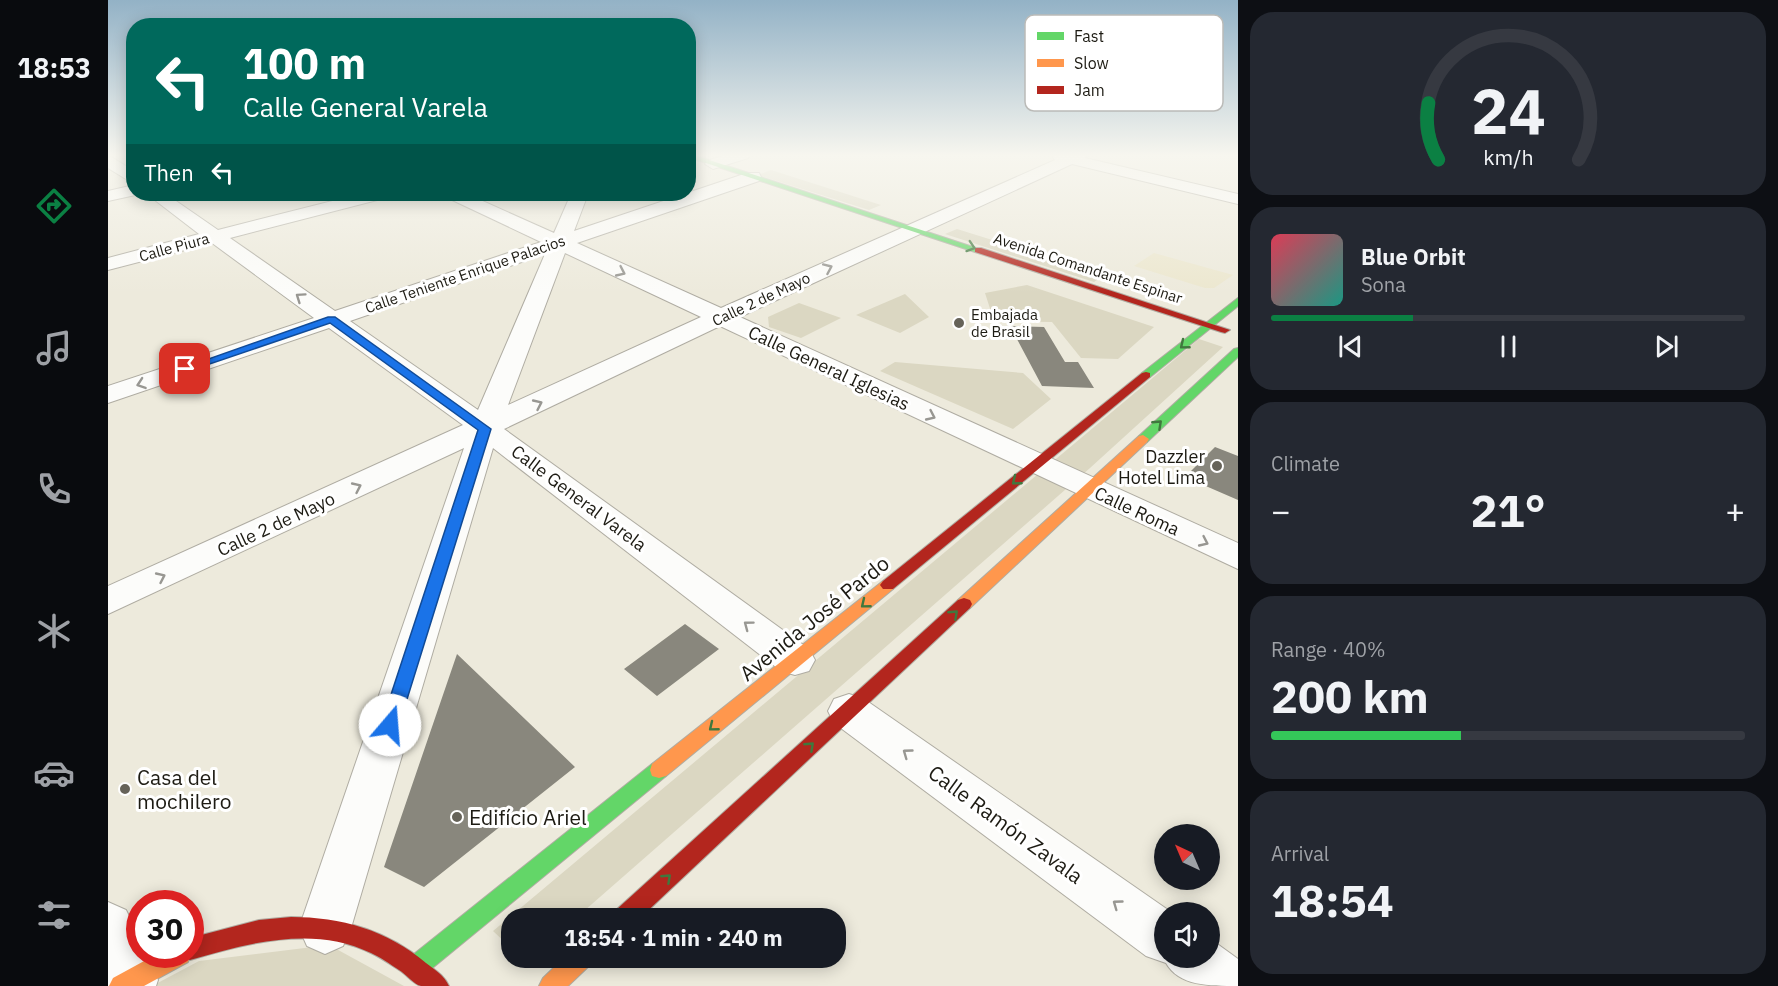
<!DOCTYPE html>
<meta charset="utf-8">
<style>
:root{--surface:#171b24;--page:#242831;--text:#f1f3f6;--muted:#9ea1a6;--line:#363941;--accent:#0b8043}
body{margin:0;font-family:"IBM Plex Sans",sans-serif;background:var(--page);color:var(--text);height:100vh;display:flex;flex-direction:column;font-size:22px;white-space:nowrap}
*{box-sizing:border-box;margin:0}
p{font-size:20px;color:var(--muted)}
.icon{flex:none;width:33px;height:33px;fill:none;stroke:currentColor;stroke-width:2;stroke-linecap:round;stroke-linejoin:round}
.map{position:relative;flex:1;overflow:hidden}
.sheet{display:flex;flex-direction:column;gap:12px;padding:12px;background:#0d0f14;width:540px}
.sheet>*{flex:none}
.banner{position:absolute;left:18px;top:18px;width:570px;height:183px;border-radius:24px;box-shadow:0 3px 15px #0003;background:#00695c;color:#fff;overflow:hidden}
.needle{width:39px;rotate:316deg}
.tools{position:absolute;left:1046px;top:824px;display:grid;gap:12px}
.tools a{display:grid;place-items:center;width:66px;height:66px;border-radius:50%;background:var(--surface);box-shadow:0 3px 15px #0003;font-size:30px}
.speed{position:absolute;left:18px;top:890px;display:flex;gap:12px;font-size:30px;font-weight:700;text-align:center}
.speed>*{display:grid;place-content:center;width:78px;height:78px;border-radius:50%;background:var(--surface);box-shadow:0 3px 15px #0003;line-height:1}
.speed .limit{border:9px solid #d22;background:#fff;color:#111}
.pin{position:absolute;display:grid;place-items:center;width:51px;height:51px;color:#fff;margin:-26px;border-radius:12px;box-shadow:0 3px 9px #0006}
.me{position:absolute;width:66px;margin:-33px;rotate:18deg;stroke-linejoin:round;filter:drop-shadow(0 0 4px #0008)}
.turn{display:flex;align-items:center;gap:21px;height:126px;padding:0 18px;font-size:27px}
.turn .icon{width:78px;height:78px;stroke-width:2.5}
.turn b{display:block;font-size:42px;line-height:51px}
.then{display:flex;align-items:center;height:57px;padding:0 18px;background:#0003;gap:12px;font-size:22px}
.big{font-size:45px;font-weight:700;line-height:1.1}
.sheet .tile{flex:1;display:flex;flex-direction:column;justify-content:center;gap:9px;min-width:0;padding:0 21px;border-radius:24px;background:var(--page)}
.sheet .dial{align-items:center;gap:0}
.dial svg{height:156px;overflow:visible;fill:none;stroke:var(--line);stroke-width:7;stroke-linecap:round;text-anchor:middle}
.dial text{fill:var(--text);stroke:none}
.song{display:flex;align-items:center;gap:18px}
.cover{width:72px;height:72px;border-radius:9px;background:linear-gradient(135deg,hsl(350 70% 55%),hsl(170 70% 35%))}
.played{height:6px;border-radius:3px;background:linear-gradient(90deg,var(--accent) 30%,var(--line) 30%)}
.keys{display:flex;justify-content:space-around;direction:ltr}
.heat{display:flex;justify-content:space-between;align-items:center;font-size:33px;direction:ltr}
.charge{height:9px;border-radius:4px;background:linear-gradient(90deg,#34c759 40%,var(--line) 0)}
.trip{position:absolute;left:393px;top:908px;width:345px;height:60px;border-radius:24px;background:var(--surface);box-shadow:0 3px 15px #0003;font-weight:700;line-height:60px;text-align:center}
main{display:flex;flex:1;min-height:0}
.dock{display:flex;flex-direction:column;width:108px;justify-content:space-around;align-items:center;background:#090b0e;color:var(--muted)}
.dock .icon{width:42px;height:42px}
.dock .current{color:var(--accent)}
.dock b{font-size:27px;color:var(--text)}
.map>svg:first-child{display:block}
.built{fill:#ece7cf}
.green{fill:#dbd7c2}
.building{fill:#89877d}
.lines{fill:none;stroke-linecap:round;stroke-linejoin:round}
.street-casing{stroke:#afaca2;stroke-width:2}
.fast-casing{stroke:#afaca2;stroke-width:2}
.slow-casing{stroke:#afaca2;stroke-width:2}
.jam-casing{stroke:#afaca2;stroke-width:2}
.street{fill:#fcfcfa;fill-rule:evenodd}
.fast{fill:#63d668;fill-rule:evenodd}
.slow{fill:#ff974d;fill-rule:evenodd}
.jam{fill:#b3261e;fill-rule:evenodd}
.oneway{stroke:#40783e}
.oneway2{stroke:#989792}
.route{fill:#1a73e8;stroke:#114b97;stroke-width:1.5}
.poi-dot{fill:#666359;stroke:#fff;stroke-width:2}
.labels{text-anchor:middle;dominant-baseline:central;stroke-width:6;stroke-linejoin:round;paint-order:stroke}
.far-street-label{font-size:15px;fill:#1d1b13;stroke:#fff}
.far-poi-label{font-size:15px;fill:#1d1b13;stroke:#fff;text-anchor:start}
.street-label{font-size:18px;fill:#1d1b13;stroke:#fff}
.poi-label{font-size:18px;fill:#1d1b13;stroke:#fff;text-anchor:end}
.near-street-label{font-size:21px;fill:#1d1b13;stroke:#fff}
.near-poi-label{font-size:21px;fill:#1d1b13;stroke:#fff;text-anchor:start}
.key{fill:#fff;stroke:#bbbbb8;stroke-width:1.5}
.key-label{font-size:16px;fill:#1d1b13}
</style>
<main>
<nav class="dock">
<b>18:53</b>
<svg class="icon current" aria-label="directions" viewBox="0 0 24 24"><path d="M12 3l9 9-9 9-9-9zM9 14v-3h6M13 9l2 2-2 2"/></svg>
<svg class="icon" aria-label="music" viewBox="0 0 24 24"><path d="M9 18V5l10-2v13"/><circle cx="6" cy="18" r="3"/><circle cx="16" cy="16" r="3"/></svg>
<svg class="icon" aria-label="phone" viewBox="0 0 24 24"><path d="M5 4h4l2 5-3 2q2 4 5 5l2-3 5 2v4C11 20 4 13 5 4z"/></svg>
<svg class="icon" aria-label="climate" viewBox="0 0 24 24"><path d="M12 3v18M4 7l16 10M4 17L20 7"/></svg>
<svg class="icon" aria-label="car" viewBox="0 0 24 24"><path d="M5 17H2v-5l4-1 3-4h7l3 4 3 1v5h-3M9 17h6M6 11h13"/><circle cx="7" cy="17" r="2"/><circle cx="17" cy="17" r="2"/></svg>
<svg class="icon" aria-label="filters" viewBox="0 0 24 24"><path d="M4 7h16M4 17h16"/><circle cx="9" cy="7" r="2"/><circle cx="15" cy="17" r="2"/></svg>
</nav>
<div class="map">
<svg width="1130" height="986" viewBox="0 0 1130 986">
<rect width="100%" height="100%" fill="#edeadc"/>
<path class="built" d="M1046,253l79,22 -19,13h-9l-71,-22z"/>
<path class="green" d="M663,170l110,35 -12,5 -111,-35z
M849,229l147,46 -10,7 -149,-48z
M919,285l127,42 -36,32 -37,-1 -29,-36 -58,-1 -9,-28z
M797,294l24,23 -29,16 -44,-18z
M691,303l42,15 -40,20 -32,-11 -1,-10z
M1091,339l24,8 -133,121 -514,450h-64l-1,30 -18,-17z
M787,362l128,11 28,26 -38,30 -133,-58z
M221,945l75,41h-252l47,-25z"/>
<path class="building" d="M902,326l34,1 21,35h13l16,26 -52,-2z
M1107,447l23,9v44l-53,-23z
M577,624l34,25 -62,47 -33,-27z
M349,654l118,113 -151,120 -40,-20z"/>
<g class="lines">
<g class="street-casing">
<path id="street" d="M0,155l26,16v13l-26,-16z
M618,155h24l-2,3 -35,11 -8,-5 2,-3z
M943,155h36l-2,3 153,36v10l-166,-40 -332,153 498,226v26l-518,-243 -216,103 305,220 6,11 -6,11 -14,4 -14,-4 -288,-223 -142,480 -8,18 -18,8 -18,-8 -8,-18 165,-480 -356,166v-28l355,-161 -134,-97 -221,75v-17l206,-68 -102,-75 -104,27v-12l91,-24 -52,-40h19l52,36 142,-36h27l-2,4 -155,40 105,73 206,-69 -93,-44 -2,-4h21l87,39 17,-39h17l-14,37 173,-58h12l2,4 -2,4 -182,62 144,65 334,-148zM457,253l136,64 -193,88zM437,254l-67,156 -128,-89z
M26,185v9h6l-32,7v-10z
M741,694l15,5 307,213h-7v45h45v-19l29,21v27c-29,0 -59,0 -72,-23l-20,-7 -312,-233 -6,-12 6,-12z
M0,902l18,8 14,28v16h7l11,26 -2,6h-48z"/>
</g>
<g class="fast-casing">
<path id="fast" d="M580,155h6l288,95 -7,2 -287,-95z
M1130,298v8l-88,71h-8v-4z
M1130,348v9l-91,85h-8l-2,-3 2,-3 95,-87z
M551,762l7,2 2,6 -2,6 -241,198 -8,3 -8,-3 -3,-8 3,-8 243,-194z"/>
</g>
<g class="slow-casing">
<path id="slow" d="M1035,435l6,4 -2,3 -177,166h-12l-2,-4 2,-4 181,-164z
M780,580l5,1 3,4 -3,4 -227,187 -7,2 -7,-2 -2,-6 2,-6 231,-183z
M82,952l1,2 -3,8 -44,24h-35l4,-8 44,-24h33z
M457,957h28l-3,8 -22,21h-29l4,-8z"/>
</g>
<g class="jam-casing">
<path id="jam" d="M867,248h6l249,82 -5,3 -4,-1 -246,-80z
M1038,372l4,1v4l-257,212h-10l-3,-4 3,-4 259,-208z
M856,598l6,2 2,4 -2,4 -330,310h-27l3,-8 342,-310z
M183,917c50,0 96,13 135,46 9,7 18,12 23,23 -9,0 -20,0 -28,0 -8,-2 -15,-12 -22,-16 -9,-6 -19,-13 -28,-17 -58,-28 -123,-10 -181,7l-8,-3 -1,-3h9v-16l69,-18z"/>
</g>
<use href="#street" class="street"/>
<use href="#fast" class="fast"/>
<use href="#slow" class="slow"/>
<use href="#jam" class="jam"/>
</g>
<defs><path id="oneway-chevron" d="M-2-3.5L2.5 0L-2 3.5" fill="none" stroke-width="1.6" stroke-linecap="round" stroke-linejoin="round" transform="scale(1.5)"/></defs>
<g class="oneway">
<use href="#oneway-chevron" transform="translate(863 247) rotate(18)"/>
<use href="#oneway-chevron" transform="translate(1076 345) rotate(141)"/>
<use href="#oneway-chevron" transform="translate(1050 424) rotate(-43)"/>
<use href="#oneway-chevron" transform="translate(908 481) rotate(141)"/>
<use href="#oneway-chevron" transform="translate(757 604) rotate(141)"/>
<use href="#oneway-chevron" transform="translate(846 614) rotate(-43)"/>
<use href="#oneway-chevron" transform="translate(605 727) rotate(141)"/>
<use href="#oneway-chevron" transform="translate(702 746) rotate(-43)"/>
<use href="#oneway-chevron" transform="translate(559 878) rotate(-43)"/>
</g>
<g class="oneway2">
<use href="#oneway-chevron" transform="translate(720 268) rotate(-24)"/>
<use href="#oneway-chevron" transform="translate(513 272) rotate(25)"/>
<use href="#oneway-chevron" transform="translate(192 297) rotate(-145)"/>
<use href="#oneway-chevron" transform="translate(33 384) rotate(161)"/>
<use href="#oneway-chevron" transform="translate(430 404) rotate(-25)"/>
<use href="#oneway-chevron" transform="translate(823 416) rotate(25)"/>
<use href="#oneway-chevron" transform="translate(249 487) rotate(-25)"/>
<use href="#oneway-chevron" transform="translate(1096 542) rotate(25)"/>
<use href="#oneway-chevron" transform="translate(53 577) rotate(-25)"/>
<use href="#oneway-chevron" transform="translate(640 625) rotate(-143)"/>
<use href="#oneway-chevron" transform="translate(799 753) rotate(-144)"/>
<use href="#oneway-chevron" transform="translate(1009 904) rotate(-144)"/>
</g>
<linearGradient id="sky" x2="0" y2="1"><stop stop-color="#93b2c6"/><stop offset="0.53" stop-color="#f7f6ef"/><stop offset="1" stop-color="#f7f6ef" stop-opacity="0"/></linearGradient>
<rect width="1130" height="293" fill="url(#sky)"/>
<path class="route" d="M220,317h7l156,112 -92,296 -3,5 -6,3 -6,-3 -3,-5 97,-295 -148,-107 -141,48 -9,-2z"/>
<g class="poi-dot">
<circle cx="851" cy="323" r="6"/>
<circle cx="1109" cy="466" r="6"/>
<circle cx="17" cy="789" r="6"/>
<circle cx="349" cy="817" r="6"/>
</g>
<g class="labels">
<g class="far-street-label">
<text transform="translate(66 247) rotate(-15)">Calle Piura</text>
<text transform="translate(980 268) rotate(18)">Avenida Comandante Espinar</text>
<text transform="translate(357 274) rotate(-19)">Calle Teniente Enrique Palacios</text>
<text transform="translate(653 299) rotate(-25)">Calle 2 de Mayo</text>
</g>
<g class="far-poi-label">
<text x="863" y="314">Embajada<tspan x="863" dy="17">de Brasil</tspan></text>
</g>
<g class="street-label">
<text transform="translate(721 368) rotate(25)">Calle General Iglesias</text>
<text transform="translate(471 498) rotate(37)">Calle General Varela</text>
<text transform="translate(1029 511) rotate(25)">Calle Roma</text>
<text transform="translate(168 524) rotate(-25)">Calle 2 de Mayo</text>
</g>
<g class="poi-label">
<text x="1097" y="456">Dazzler<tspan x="1097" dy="21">Hotel Lima</tspan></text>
</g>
<g class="near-street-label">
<text transform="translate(706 618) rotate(-39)">Avenida José Pardo</text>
<text transform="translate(898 824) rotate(36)">Calle Ramón Zavala</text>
</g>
<g class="near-poi-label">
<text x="29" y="777">Casa del<tspan x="29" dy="24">mochilero</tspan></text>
<text x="361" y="817">Edifício Ariel</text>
</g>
</g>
<rect x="917" y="15" width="198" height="96" rx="9" class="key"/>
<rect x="929" y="32" width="27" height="8" fill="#63d668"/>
<rect x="929" y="59" width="27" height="8" fill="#ff974d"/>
<rect x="929" y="86" width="27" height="8" fill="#b3261e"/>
<g class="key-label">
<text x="966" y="42">Fast</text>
<text x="966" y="69">Slow</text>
<text x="966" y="96">Jam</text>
</g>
</svg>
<div class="tools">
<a><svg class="needle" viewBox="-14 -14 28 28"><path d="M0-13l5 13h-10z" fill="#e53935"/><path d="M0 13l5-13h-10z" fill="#9ea1a6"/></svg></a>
<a><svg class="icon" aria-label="sound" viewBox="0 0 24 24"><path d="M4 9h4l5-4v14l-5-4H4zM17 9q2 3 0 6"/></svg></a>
</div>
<div class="speed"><div class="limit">30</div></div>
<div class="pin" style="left:77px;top:369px;background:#d93025"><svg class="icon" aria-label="arrive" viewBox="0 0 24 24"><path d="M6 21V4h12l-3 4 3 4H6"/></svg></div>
<svg class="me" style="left:282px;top:725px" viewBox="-20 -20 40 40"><circle r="19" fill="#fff"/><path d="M0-13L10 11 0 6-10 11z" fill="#1a73e8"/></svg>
<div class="trip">18:54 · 1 min · 240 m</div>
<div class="banner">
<div class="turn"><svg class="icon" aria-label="left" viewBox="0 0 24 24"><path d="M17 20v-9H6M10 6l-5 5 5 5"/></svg><div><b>100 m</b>Calle General Varela</div></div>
<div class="then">Then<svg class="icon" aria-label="left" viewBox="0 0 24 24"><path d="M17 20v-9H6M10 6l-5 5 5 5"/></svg></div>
</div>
</div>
<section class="sheet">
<div class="tile dial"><svg viewBox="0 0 100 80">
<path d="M14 69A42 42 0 1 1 86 69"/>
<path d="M14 69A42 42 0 0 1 9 40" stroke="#0b8043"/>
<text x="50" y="56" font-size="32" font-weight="700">24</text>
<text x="50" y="72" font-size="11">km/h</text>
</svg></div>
<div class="tile">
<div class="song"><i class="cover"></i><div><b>Blue Orbit</b><p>Sona</p></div></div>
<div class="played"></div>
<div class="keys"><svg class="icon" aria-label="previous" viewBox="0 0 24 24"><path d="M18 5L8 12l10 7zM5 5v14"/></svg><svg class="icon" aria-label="pause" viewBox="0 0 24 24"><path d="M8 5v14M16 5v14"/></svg><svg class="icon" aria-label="next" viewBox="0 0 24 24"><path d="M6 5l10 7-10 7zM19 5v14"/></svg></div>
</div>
<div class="tile"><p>Climate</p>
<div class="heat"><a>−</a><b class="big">21°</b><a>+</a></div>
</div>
<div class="tile"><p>Range · 40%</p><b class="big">200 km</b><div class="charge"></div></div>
<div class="tile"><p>Arrival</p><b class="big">18:54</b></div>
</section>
</main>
